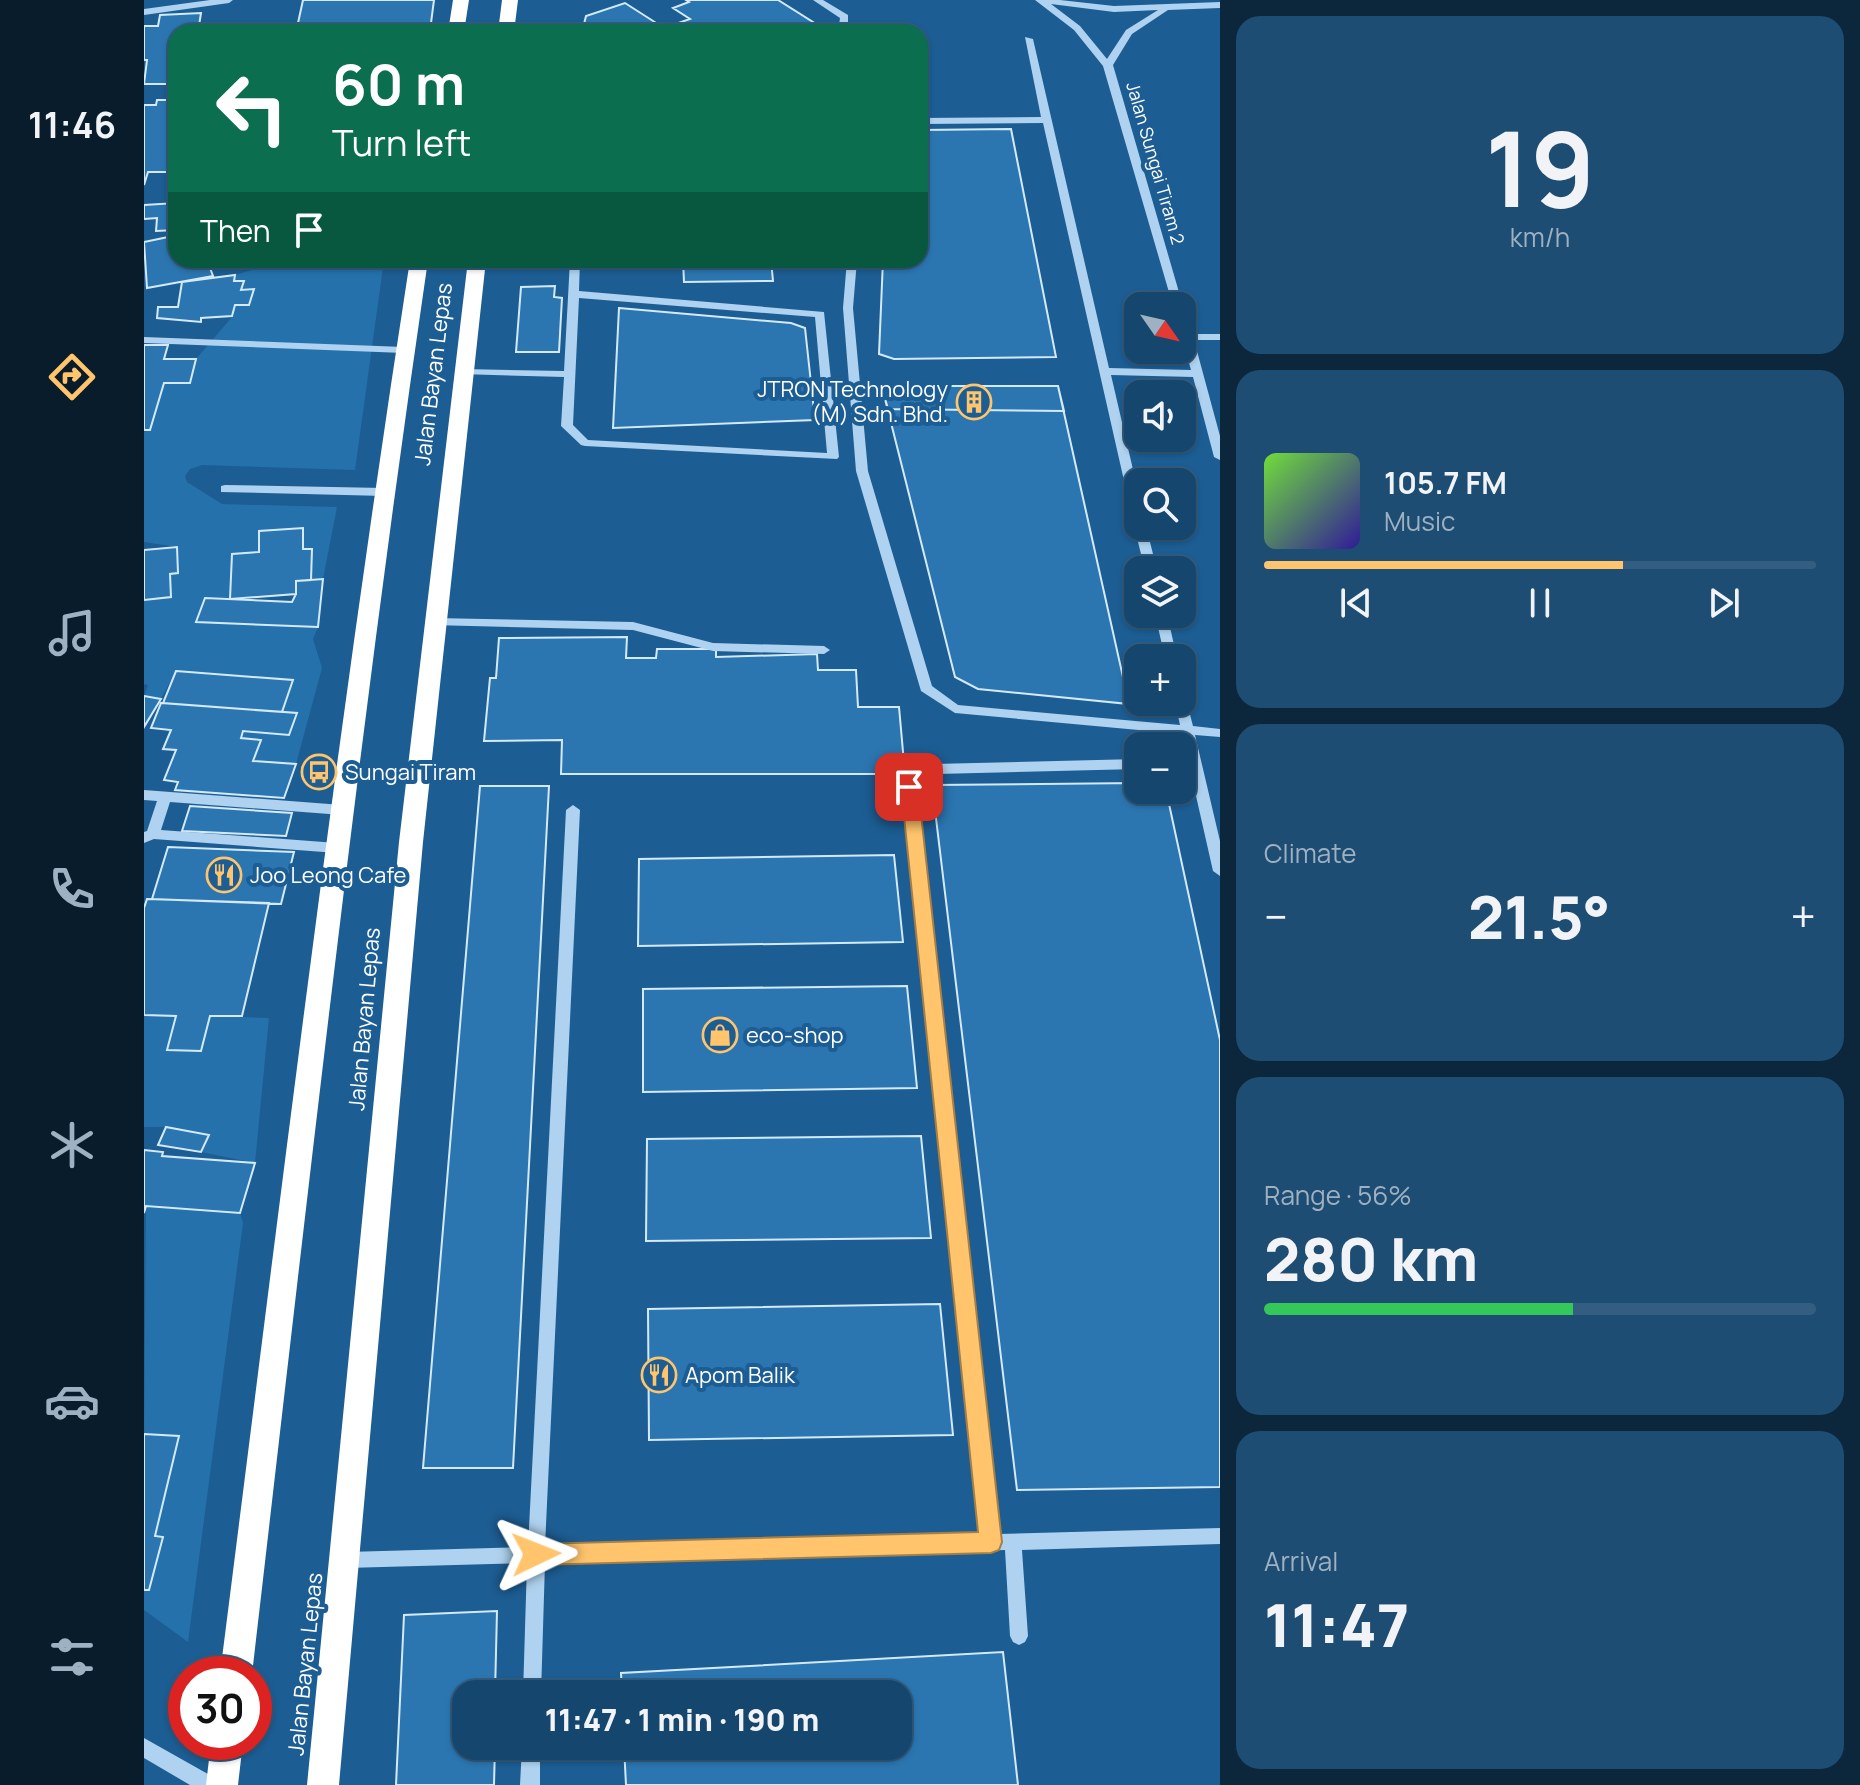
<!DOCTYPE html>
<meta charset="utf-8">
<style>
:root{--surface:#15466e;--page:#1e4d73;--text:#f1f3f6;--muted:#9db1c2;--line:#345e81;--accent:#ffc46c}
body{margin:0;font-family:Manrope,sans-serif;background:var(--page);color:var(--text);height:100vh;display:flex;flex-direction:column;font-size:30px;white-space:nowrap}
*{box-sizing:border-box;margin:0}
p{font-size:26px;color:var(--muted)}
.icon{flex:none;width:44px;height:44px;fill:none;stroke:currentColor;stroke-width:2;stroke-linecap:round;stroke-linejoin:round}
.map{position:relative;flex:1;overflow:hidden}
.details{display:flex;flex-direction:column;gap:16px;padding:16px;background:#0c263c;width:640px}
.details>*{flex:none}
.guide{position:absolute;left:24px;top:24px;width:760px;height:244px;border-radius:24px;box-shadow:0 2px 6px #0004,0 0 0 2px var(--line);background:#0b6e4f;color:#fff;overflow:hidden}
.needle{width:52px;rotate:124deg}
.tools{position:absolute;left:980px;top:292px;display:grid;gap:16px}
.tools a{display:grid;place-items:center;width:72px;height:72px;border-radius:16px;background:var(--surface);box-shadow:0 2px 6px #0004,0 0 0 2px var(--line);font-size:40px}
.speed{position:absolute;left:24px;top:1656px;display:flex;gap:16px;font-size:40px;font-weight:700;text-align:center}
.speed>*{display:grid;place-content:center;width:104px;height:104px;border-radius:50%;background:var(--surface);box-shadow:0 2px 6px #0004,0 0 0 2px var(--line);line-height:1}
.speed .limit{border:12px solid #d22;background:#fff;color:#111}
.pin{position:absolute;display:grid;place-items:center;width:68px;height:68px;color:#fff;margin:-34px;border-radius:16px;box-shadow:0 4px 12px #0006}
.me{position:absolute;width:88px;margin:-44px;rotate:88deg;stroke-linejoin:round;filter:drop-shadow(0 0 6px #0008)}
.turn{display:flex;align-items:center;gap:28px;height:168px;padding:0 32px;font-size:36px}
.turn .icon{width:104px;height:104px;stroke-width:2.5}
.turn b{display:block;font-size:56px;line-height:68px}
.then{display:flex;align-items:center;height:76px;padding:0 32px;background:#0003;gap:16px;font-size:30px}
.big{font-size:60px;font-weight:800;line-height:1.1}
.details .tile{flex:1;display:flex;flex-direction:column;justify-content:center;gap:12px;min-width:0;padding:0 28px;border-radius:24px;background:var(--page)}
.details .dial{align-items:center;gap:0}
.dial b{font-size:104px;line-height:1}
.song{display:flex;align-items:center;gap:24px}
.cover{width:96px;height:96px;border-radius:12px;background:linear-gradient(135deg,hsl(100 70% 55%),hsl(250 70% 35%))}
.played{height:8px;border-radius:4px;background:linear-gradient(90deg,var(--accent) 65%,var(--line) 65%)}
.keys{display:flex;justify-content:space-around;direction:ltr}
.heat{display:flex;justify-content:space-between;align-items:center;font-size:44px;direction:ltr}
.charge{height:12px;border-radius:6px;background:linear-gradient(90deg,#34c759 56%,var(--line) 0)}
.trip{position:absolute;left:308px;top:1680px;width:460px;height:80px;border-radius:24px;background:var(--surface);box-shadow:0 2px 6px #0004,0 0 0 2px var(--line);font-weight:800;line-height:80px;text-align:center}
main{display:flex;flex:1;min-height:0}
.dock{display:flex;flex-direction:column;width:144px;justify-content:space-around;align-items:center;background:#081c2c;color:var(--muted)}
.dock .icon{width:56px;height:56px}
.dock .on{color:var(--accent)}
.dock b{font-size:36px;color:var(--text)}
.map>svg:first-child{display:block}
.green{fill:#2571ac}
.building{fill:#2b76b1;stroke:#d4eafa;stroke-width:2}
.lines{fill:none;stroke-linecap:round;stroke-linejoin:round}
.minor{fill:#aed2ef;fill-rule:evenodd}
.highway{fill:#fff;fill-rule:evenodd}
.route{fill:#ffc46c;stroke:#a67f46;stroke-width:2}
.labels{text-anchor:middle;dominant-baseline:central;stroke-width:8;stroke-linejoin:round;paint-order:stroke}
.far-street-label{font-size:18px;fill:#fff;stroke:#1c5d93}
.street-label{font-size:22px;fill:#fff;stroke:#1c5d93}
.poi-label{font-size:22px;fill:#fff;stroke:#1c5d93;text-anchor:start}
</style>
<main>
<nav class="dock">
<b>11:46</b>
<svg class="icon on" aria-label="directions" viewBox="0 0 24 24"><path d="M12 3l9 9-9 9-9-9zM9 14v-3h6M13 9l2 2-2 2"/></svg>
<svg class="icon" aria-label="music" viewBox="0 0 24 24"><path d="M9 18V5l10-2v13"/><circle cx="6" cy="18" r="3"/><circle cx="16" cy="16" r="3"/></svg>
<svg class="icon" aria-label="phone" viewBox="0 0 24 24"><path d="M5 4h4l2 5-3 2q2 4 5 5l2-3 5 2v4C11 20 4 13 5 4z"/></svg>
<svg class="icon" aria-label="climate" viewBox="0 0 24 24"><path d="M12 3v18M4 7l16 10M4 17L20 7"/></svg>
<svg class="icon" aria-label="car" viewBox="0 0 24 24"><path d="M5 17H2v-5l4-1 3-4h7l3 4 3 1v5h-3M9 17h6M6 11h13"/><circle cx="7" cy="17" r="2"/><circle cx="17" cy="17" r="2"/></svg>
<svg class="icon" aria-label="filters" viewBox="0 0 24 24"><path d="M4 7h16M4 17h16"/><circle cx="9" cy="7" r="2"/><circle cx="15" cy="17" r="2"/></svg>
</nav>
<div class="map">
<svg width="1076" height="1785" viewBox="0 0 1076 1785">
<rect width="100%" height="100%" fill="#1c5d93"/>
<path class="green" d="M113,260h59l-1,6h30l2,-6h37l-29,210 -153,-5 -12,4 -5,7 2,6 35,22 115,3 -14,72 -12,1v-31h-8l-43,-18 -1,21 -27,2 -2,45 -25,-1 -8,24 121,5 -5,12 9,29 -26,96 -43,-3 7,-21 -19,-2 2,-7 46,4 8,-22 -15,-1 11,-32 -117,-9 -15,28 -17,-3 4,-11 -4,-1v-84l26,-3v-23l8,-1 -1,-26 -33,-5v-110l6,-3 14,-46h26l6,-24 36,-42 3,-12h14l4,-15h-12l-7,-9 1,-6 20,-6z
M0,1015l32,1 -8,34 33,1 9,-35 59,2 -14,145 -54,-11 7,-16 -42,-9h-22z
M2,1206l94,7 3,10 -55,419 -44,-32v-20h5l14,-52 -8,-2 23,-100 -34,-2z"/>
<path class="building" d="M159,0h131l-3,23h-133z
M542,0h92l46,29 -9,3h-233l4,-16 39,-13 39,25 26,-9 -17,-11 16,-6z
M57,13l-3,19h-22v31l-7,21h-25l3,-24h-3v-34h14l2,-11z
M171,24h112l-1,8h-143l31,-1z
M13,100h19v72h-28l-4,13v-80h12z
M867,129l45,228 -162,2 -15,-5 4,-94h37v-130z
M32,203v27l-20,1 1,-13 -13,1v-14z
M29,236l3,24h6l1,5 24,-5 6,16 -66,12 -3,-46z
M87,260h26l-2,9h-26z
M172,260h31l-2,6h-31z
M539,260h88l2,21 -89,1z
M91,275l-1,6h10l-3,9 13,-1 -5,16h-14l-3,11 -31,2v4l-44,-4 1,-11h20l4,-25z
M411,286l-1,11 8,1 -3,54h-43l5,-65z
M475,308l172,15 14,5 10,92 -202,8z
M0,345h24l-4,14h32l-6,24h-26l-14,47h-6z
M753,386h161l71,318 -151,-15 -23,-12 -71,-282z
M753,386h161l6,25 -176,-2 -4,-14z
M159,528v21h9l-1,31 -15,1v13l-66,5 2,-45 27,-2v-21z
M33,547l1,26 -8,1 1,23 -27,3v-50z
M179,579l-5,48 -122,-5 9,-24 87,4 4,-8v-13z
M483,637l-1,21h30l1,-9h59v8l101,-3 1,16h38l2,37h41l6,67h-344l1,-34 -78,1 6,-63h6l3,-40z
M32,671l117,9 -11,32 -119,-9z
M0,696l17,3 -17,28z
M17,703l136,10 -8,22 -46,-4 -2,7 20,2 -8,21 43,3 -12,34 -109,-8 3,-8 -14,-2 12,-30 -13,-1 8,-19 -20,-2z
M994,783v7h28l54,250v447l-203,3 -85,-705z
M336,786h69l-36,682h-90z
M46,806l102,7 -6,23 -104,-5z
M24,847l126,5 -13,52 -129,-5z
M750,855l9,87 -265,4 1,-87z
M3,899l122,4 -27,113h-32l-9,35 -34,-1 9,-34 -32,-1v-107z
M763,986l10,102 -274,4v-103z
M22,1127l43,8 -8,17 -43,-7z
M777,1136l10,102 -285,3 1,-102z
M0,1150l19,2 -1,4 93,7 -15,50 -94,-7 -2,7z
M796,1304l13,131 -304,5 -1,-131z
M0,1434l35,2 -24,100 8,1 -14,53h-5z
M353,1611l-2,83h-29v52h29l-1,39h-98l8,-170z
M859,1652l15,133h-392l-2,-39h274v-52h-276l-1,-21z"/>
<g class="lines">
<path class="minor" d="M66,0h23l-4,3 -85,12v-6z
M669,0h10l25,15v17h-10l2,-14z
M891,0h25l54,6 106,-4v6l-52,2 -36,24 -19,31 70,241 -1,2v-2h-9l-70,-240 -29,-36zM907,4l63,8 44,-2 -32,20 -19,29 -27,-33z
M881,37l8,2 76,329 82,2 -9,-32v-23l5,3 5,16h28v6h-26l26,96v24l-6,-3 -21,-80 -82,-2 27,116v29l-6,-4 -89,-393 -123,1v-6l121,-1z
M426,260h10l-1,31 245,21 15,145 -2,2 -252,-13 -4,-1 -20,-19 3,-49 -105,-3v-4l4,-1 101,2zM435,298l236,19 12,136 -239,-13 -15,-15z
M703,260h10l-4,48 15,163 64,215 26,19 222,20 -5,-23h7v-4l4,1 7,27 27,3v8l-25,-2 25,106v35l-7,-5 -31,-137 -227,-21 -34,-22 -65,-220 -13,-163z
M0,337l260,10 5,3 -5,3 -260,-10z
M81,485l159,3 6,4 -6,4 -163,-4v-6z
M992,523h2v3h8l11,44h-12l-11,-44z
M1011,614h12l10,44h-12z
M291,618l198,4 80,21 111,3 6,4 -6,4 -111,-3 -80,-21 -202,-5 -2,-3 2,-3z
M994,759v10l-201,5 -21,15 83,745 221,-6v16l-198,6 6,86 -3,6 -6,3 -6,-3 -3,-6 -5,-86 -460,13 -4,131h-18l4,-131 -181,5 -6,-2 -3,-6 3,-6 6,-2 182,-5 38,-737 7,-5 7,5 -35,736 436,-12 -79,-747 32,-23z
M0,790l198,15 7,5 -7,5 -172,-13 -9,28 176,13 7,5 -7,5 -183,-14 -10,4v-11l3,-1 10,-30 -13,-1z
M0,1738l71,40 3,7h-28l-46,-27z
M378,1746h18v39h-20z"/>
<path class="highway" d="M309,0h16l-5,32h-16z
M358,0h16l-4,32h-16z
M266,260h18c-69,470 -121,942 -176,1414h-32c60,-472 117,-944 190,-1414z
M324,260h18l-63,582 -84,943h-32l92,-943z
M67,1742h32l-5,43h-32z"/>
</g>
<path class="route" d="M765,781l9,6 84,755 -3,8 -8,3 -455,12 -8,-3 -4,-8 4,-7 8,-3 442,-12 -77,-745z"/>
<defs>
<g id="building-ring" transform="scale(1.8)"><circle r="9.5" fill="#1c5d93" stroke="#ffc46c" stroke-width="1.5"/><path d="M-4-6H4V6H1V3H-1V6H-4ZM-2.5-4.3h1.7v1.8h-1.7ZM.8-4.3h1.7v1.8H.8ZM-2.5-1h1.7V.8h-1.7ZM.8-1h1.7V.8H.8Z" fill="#ffc46c"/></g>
<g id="bus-ring" transform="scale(1.8)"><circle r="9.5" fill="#1c5d93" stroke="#ffc46c" stroke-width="1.5"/><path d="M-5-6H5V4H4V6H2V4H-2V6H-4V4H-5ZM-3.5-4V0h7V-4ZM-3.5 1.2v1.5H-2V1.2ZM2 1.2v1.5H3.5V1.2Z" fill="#ffc46c"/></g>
<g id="restaurant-ring" transform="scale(1.8)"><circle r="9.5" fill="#1c5d93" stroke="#ffc46c" stroke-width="1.5"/><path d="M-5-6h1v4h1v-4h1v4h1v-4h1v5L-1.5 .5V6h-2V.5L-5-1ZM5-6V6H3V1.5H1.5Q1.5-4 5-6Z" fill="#ffc46c"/></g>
<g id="shop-ring" transform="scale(1.8)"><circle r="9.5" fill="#1c5d93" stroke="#ffc46c" stroke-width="1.5"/><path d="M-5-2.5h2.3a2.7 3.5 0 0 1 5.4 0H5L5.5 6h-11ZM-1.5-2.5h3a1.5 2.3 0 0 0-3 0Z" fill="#ffc46c"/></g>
</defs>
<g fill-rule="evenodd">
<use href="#building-ring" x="830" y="402"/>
<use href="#bus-ring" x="175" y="772"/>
<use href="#restaurant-ring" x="80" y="875"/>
<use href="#shop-ring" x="576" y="1035"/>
<use href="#restaurant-ring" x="515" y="1375"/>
</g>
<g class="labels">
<g class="far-street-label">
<text transform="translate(1012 163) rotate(74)">Jalan Sungai Tiram 2</text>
</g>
<g class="street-label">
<text transform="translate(289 374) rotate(-83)">Jalan Bayan Lepas</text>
<text transform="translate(220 1019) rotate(-85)">Jalan Bayan Lepas</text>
<text transform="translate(161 1664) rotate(-84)">Jalan Bayan Lepas</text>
</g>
<g class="poi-label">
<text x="804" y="389" text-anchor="end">JTRON Technology<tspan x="804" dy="25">(M) Sdn. Bhd.</tspan></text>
<text x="201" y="772">Sungai Tiram</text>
<text x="106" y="875">Joo Leong Cafe</text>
<text x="602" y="1035">eco-shop</text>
<text x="541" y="1375">Apom Balik</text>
</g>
</g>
</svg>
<div class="tools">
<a><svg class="needle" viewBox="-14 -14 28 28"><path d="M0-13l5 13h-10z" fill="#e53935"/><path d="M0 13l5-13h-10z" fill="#9db1c2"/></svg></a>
<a><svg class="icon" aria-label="sound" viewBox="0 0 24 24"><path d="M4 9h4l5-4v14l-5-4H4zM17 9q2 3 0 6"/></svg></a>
<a><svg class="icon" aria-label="search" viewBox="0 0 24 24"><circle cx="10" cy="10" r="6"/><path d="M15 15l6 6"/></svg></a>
<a><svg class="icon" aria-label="layers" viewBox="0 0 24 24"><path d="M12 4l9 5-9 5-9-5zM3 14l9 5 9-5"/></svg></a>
<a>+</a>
<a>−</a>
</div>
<div class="speed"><div class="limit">30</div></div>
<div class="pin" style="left:765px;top:787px;background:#d93025"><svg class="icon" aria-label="arrive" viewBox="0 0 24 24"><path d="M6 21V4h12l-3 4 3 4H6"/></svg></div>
<svg class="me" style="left:392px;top:1554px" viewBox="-20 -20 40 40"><path d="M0-17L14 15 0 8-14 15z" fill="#ffc46c" stroke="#fff" stroke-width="4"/></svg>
<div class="trip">11:47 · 1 min · 190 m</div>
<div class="guide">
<div class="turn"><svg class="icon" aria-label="left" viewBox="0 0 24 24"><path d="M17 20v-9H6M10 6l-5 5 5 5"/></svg><div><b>60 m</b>Turn left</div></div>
<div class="then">Then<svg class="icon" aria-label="arrive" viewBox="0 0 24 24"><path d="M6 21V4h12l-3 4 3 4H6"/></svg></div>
</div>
</div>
<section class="details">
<div class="tile dial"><b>19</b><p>km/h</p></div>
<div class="tile">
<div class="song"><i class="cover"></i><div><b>105.7 FM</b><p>Music</p></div></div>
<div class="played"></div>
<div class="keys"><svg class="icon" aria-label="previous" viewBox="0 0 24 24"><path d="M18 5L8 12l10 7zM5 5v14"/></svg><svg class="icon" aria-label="pause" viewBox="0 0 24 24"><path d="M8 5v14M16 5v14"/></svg><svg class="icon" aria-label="next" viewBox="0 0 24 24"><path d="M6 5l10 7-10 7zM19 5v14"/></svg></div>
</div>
<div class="tile"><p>Climate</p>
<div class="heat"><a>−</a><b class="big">21.5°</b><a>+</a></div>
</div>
<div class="tile"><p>Range · 56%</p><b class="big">280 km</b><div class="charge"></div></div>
<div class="tile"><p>Arrival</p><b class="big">11:47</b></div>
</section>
</main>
